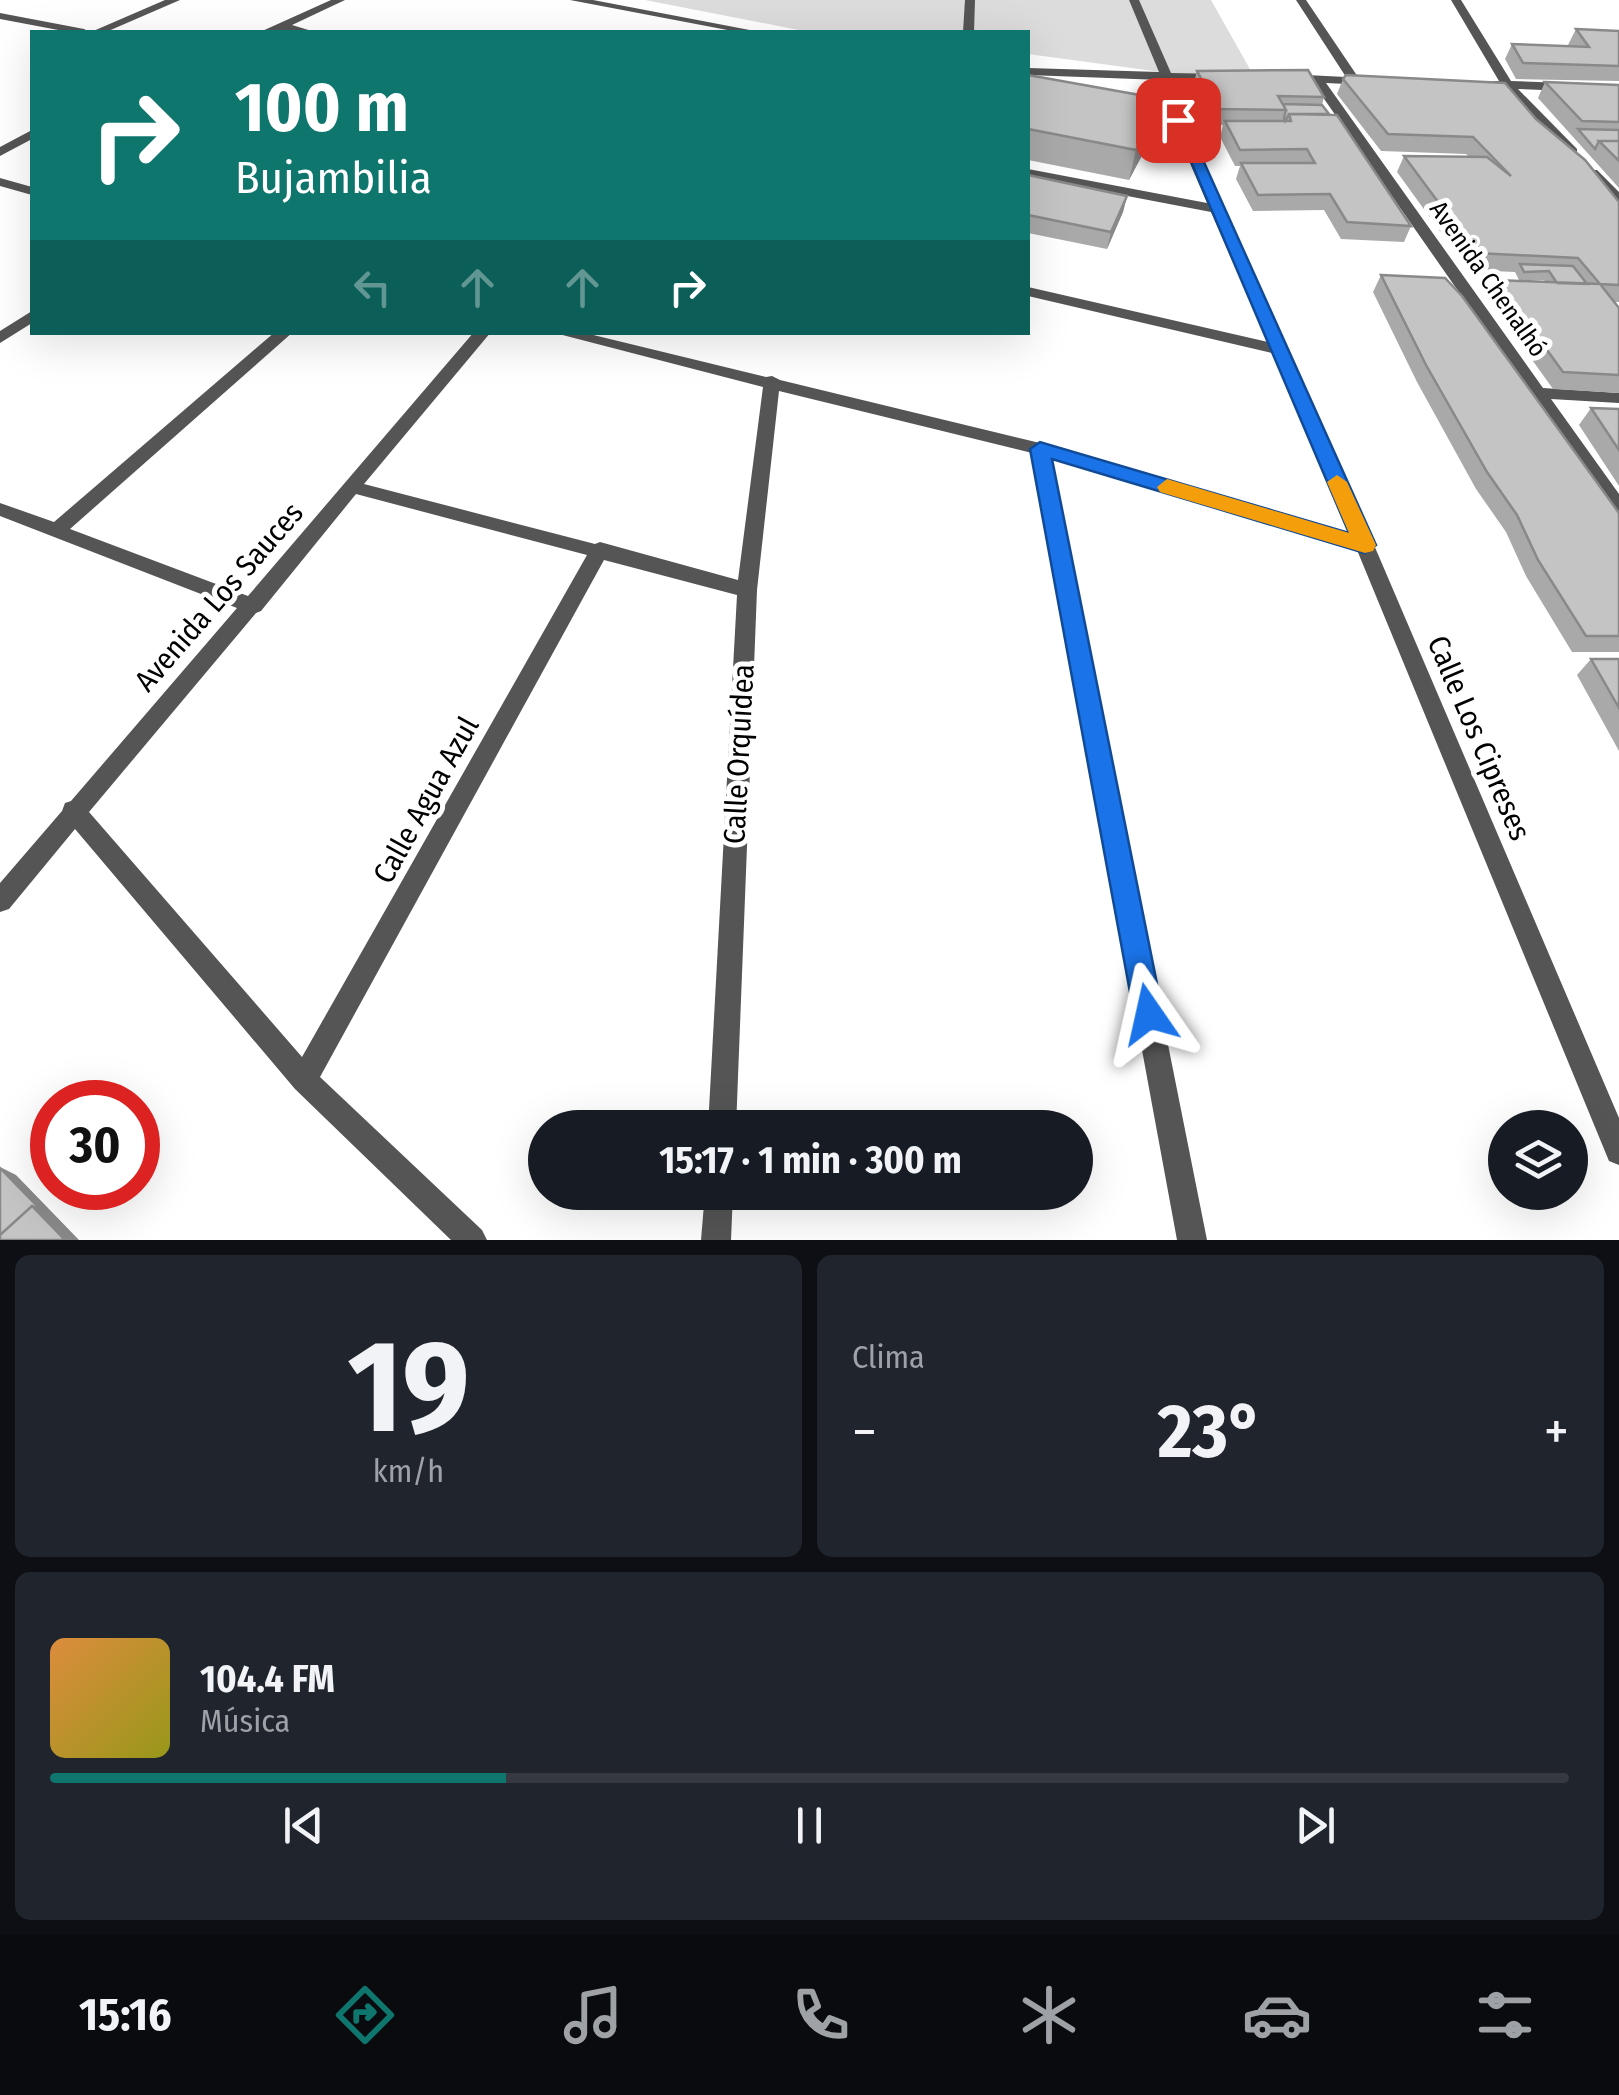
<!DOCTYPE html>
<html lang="es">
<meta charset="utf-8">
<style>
:root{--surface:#171b24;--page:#20242c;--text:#f1f3f6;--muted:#9ea1a6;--line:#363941;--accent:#0f766e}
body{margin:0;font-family:"Fira Sans Condensed",sans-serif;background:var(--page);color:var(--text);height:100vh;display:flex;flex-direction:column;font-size:38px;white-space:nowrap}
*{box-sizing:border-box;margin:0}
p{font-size:32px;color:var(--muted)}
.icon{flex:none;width:55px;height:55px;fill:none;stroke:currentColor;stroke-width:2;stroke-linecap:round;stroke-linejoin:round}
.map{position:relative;height:1240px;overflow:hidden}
.details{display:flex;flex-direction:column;gap:15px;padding:15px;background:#0d0f14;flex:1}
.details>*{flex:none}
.banner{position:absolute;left:30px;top:30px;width:1000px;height:305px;border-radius:0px;box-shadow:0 10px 40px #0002;background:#0f766e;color:#fff;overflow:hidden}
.tools{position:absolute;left:1488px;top:1110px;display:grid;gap:20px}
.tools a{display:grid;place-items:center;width:100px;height:100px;border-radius:50%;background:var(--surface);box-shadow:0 10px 40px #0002;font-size:50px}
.speed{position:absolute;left:30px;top:1080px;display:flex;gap:20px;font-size:50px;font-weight:700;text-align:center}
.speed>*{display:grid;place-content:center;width:130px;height:130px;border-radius:50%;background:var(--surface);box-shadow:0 10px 40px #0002;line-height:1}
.speed .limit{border:15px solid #d22;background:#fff;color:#111}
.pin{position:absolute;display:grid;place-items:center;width:85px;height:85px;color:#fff;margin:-42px;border-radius:20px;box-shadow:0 5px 15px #0006}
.me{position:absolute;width:110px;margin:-55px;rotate:349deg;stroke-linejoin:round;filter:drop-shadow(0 0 8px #0008)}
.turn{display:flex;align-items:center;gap:35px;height:210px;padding:0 40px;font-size:45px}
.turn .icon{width:130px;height:130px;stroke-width:2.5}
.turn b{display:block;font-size:70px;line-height:85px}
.lanes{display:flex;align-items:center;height:95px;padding:0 40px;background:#0003;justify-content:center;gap:50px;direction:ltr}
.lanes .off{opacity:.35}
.big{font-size:75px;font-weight:700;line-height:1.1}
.details .widget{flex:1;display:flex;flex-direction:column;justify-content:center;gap:15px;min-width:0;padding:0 35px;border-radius:15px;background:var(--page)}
.details .dial{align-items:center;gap:0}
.dial b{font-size:130px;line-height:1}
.song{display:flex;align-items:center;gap:30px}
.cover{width:120px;height:120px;border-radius:15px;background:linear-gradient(135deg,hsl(30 70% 55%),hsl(60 70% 35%))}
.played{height:10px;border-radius:5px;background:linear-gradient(90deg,var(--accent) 30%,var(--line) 30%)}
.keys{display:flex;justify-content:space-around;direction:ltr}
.heat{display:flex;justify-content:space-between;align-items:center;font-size:55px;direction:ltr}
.details .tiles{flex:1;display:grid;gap:15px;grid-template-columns:1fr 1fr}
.widget:last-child{grid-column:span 2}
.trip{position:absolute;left:528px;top:1110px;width:565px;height:100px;border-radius:50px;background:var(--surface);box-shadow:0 10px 40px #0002;font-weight:700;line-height:100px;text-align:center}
.dock{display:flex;height:160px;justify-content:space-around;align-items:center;background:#090b0e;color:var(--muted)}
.dock .icon{width:70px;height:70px}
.dock .selected{color:var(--accent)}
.dock b{font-size:45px;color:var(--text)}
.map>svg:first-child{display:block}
.green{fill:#dcdcdc}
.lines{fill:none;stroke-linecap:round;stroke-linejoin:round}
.minor{fill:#555;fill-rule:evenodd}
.wall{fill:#a9a9a9}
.shaded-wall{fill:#898989}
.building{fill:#c4c4c4;stroke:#898989;stroke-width:2.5}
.route{fill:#1a73e8;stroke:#114b97;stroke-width:2.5}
.slow{fill:#f59e0b}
.labels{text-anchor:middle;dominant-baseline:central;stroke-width:10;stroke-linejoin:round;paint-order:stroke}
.far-street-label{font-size:25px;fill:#000;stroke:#fff}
.street-label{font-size:30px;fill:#000;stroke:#fff}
</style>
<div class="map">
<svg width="1619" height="1240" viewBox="0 0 1619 1240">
<rect width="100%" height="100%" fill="#fff"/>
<path class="green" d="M645,0h566l40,71 -68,4 -155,-21v-22h-219z"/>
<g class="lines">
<path class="minor" d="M165,0h15l-74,32h-15z
M331,0h14l-53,25 23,7 -34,-2 -21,2z
M570,0h23l167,32h-22z
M965,0h10l-1,32h-11z
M1129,0h10l32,73 51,1 6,4 -6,4 -48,-2 10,41 190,424 245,573v47l-10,-4 -252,-611 -306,-92 156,782h-30l-145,-787 -253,-62 -22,199 -21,538h-28l29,-533 -133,-35 -284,517 162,153 5,10h-36l-156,-151 -220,-260 -66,80 -9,3v-29l62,-72 3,-8 6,-2 166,-193 -237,-92v-13l54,19 221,-190h18l-223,197 178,67 226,-264h17l-127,152 231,60 5,-2 138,38 25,-193 -212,-55h30l185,45 6,-1 8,4 260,63 311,91 -79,-181 -244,-57v-9l240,55 -57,-130 -183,-35v-8l179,34 -35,-82 -10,-41 -134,-5v-7l131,4zM356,494l231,61 -285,502 -213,-245 167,-199 5,-2z
M1296,0h10l52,77 15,4 -6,4 -41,-2 217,305 76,5v10l-68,-4 68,95v20l-6,-1 -300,-430 -27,-1 -6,-4 6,-4 60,3z
M1451,0h10l50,81 108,4v8l-101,-4 59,60v6h-10l-63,-67 -27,-1v-6h22z
M0,13l84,16 6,3h-21l-69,-13z
M32,130v9l-32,17v-9z
M1587,170h10l22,22v12l-32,-28z
M0,178l32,9v8l-32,-9z
M32,311v12l-32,20v-12z
M705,1192h28l-2,48h-30z"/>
</g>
<path class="wall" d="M1576,29l43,2v50l-103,-2 -11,-20 7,-15 57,2 -1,-1z
M1197,71l127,26 -2,8 89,121 -7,16 -63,-3 -17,-29 -71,1 -17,-32 4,-13h-5l-15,-29 3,-12h-10l-20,-39z
M1028,75l134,24 -6,30 -27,51 -101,-20z
M1343,79l193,40 83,83v100h-5l5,6v85l-66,-4 -66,-92 9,-17 50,2 -2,-2h-25l-4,-8 -47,-2 -71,-98 7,-16 65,1 -3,-3 -85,-3 -44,-57z
M1545,82l74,3v103l-81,-90z
M1028,175l99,21 -4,16 -16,37 -79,-16z
M1381,275l238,238v139h-47l-46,-76 -20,-44 -30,-43 -59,-107 -44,-90z
M1591,408l28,1v77l-40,-61z
M1591,659h28v92l-42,-76z"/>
<path class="shaded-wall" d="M1162,99l-6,30 -27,51 7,-30z
M1127,196l-4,16 -16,37 4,-17z
M0,1167l16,8 63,65h-43z"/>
<path class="building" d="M1576,29l43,2v35l-96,-3 -11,-19 77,3z
M1308,70l16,27 -46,-1 8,14 -68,-1 -21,-38z
M1028,75l134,24 -26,51 -108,-21z
M1346,75l159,8 31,36 49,41 34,42v83l-19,-1 -22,-26 -102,-5 -72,-97 83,1 24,19 -38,-39 -85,-3 -45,-55z
M1545,82l74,3v37l-37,-1z
M1283,104l39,1 7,9h-40l-4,7 -1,-3 2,-8z
M1289,114l48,1 74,111 -64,-4 -17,-28 -72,1 -17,-32h74l-3,-5 -5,-9 -67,1 -15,-29h66z
M1578,129l41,1v11h-20l-4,8z
M1599,141h20v20z
M1028,175l99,21 -16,36 -83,-17z
M1520,264l53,2 14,18 -30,-1 -8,-12 -25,1z
M1381,275l64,3 17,18 157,217v123h-33l-48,-76 -21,-45 -30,-43 -61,-107z
M1496,280l104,4 19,24v67l-56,-3z
M1591,408l28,1v41z
M1591,659h28v49z
M0,1168l41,42 -9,-4 -32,29z
M32,1206l33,34h-65v-5z"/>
<path class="route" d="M1172,117l13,3 191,425 -11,8 -313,-94 111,555 -4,10 -10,4 -11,-4 -4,-10 -104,-565 10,-7 309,91z"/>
<path class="slow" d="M1337,475l10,7 29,63 -3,6 -8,2 -205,-61 -3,-5 10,-8 182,54 -22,-51z"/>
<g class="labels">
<g class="far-street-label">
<text transform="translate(1488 279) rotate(55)">Avenida Chenalhó</text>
</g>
<g class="street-label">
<text transform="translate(219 597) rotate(-49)">Avenida Los Sauces</text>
<text transform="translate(1479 738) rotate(67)">Calle Los Cipreses</text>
<text transform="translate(739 754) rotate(-87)">Calle Orquídea</text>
<text transform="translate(426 800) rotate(-61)">Calle Agua Azul</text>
</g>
</g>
</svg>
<div class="tools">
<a><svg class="icon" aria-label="layers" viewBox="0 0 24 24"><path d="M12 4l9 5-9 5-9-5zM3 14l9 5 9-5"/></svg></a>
</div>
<div class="speed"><div class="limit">30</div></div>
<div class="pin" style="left:1178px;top:120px;background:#d93025"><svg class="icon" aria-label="arrive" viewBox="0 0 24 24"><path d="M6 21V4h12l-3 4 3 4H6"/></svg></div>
<svg class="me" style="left:1149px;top:1014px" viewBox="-20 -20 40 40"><path d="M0-17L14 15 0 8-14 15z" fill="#1a73e8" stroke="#fff" stroke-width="4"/></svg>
<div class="trip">15:17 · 1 min · 300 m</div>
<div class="banner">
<div class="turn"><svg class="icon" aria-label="right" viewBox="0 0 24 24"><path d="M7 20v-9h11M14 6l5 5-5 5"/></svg><div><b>100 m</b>Bujambilia</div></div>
<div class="lanes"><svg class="icon off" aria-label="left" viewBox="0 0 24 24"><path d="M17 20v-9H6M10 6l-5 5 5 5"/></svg><svg class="icon off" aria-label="ahead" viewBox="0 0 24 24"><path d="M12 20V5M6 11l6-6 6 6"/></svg><svg class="icon off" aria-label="ahead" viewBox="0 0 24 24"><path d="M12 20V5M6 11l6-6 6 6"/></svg><svg class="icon" aria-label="right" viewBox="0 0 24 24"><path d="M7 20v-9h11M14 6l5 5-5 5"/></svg></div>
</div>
</div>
<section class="details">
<div class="tiles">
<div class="widget dial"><b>19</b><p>km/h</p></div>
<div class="widget"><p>Clima</p>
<div class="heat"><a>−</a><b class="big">23°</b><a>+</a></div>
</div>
<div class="widget">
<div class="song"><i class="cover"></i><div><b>104.4 FM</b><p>Música</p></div></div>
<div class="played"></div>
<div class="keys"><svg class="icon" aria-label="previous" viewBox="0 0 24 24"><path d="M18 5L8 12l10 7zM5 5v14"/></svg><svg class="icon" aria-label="pause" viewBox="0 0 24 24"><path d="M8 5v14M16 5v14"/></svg><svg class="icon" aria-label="next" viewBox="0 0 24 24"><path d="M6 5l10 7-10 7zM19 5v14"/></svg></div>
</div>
</div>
</section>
<nav class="dock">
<b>15:16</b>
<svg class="icon selected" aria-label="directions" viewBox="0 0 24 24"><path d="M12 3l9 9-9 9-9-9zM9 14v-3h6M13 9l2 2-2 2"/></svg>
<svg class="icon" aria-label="music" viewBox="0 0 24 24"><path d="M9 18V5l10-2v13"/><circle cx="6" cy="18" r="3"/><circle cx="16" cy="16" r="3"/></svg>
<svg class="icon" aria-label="phone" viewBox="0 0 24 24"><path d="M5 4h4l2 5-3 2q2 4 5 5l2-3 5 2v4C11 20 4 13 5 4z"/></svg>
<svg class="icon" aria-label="climate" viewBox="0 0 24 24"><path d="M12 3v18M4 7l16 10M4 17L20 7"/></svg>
<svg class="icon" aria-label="car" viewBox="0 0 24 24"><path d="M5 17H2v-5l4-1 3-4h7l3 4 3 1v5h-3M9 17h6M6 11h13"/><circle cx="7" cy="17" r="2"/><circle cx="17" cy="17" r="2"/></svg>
<svg class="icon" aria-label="filters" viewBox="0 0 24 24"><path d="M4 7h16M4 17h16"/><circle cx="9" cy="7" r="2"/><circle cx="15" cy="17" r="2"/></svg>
</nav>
